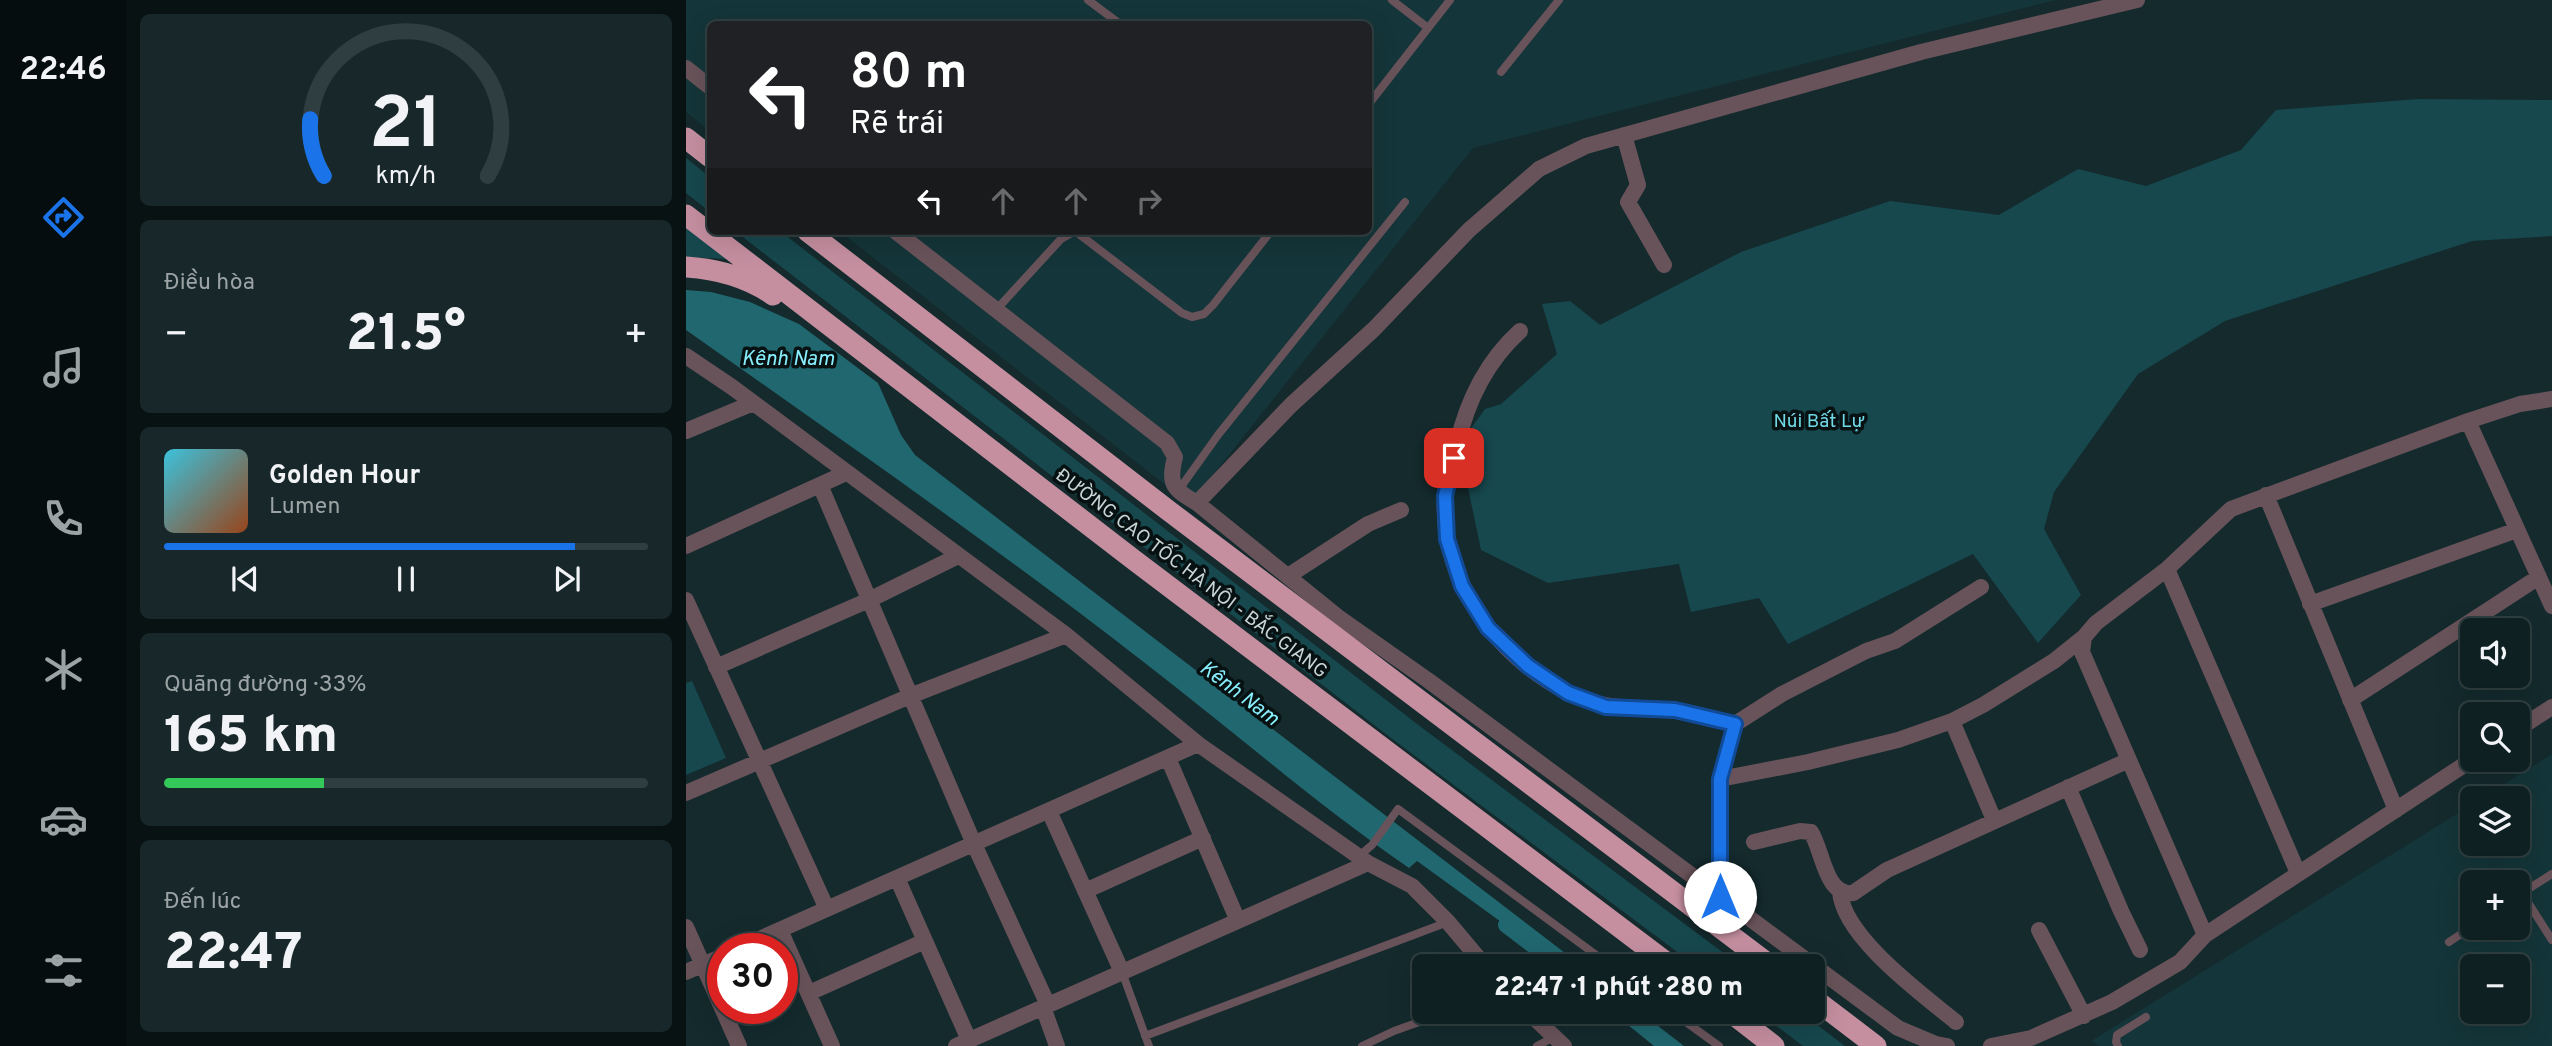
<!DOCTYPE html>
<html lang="vi">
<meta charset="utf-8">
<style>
:root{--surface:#0f2022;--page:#18282a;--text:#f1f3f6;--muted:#9ba3a5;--line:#2f3e40;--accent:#1a73e8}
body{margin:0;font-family:Overpass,sans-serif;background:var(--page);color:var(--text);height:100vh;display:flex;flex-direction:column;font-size:26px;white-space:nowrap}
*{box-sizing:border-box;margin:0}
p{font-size:23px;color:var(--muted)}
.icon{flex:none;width:38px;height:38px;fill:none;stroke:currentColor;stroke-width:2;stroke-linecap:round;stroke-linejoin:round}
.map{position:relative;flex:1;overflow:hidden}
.sheet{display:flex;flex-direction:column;gap:14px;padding:14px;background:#081213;width:560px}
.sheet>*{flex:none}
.top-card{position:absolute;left:21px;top:21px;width:665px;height:214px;border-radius:10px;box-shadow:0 7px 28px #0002,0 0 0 2px var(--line);background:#202124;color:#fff;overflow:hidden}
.buttons{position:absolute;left:1774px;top:618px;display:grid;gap:14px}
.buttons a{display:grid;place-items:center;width:70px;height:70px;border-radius:10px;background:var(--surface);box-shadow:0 7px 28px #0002,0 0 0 2px var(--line);font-size:35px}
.speed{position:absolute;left:21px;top:933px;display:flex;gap:14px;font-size:35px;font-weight:700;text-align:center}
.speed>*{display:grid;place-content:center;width:91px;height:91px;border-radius:50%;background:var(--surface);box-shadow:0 7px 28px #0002,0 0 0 2px var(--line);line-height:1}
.speed .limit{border:10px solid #d22;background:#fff;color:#111}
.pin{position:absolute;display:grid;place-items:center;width:60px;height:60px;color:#fff;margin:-30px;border-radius:14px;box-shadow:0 4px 10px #0006}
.me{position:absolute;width:77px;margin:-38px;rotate:0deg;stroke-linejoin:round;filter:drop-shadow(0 0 5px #0008)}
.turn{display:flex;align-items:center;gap:24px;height:147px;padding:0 28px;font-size:32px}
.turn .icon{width:91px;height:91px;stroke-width:2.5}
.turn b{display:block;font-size:49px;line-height:60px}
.lanes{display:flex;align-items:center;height:66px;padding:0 28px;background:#0003;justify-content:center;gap:35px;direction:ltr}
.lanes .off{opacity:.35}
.big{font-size:52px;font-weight:800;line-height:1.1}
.sheet .tile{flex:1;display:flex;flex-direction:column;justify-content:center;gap:10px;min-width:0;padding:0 24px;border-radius:10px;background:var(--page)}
.sheet .dial{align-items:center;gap:0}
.dial svg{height:182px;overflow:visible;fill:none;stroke:var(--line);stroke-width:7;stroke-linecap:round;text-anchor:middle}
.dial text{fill:var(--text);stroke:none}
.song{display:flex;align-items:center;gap:21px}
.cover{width:84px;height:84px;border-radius:10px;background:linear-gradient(135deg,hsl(190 70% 55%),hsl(20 70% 35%))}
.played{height:7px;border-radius:4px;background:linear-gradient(90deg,var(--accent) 85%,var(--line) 85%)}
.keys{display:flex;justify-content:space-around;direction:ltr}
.heat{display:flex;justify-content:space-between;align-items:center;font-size:38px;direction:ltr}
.charge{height:10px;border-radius:5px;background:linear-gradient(90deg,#34c759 33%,var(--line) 0)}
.trip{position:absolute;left:726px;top:954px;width:413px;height:70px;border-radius:10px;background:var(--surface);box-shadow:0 7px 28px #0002,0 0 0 2px var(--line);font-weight:800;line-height:70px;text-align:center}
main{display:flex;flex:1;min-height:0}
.dock{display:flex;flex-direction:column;width:126px;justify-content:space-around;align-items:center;background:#060d0e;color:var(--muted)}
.dock .icon{width:49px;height:49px}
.dock .selected{color:var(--accent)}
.dock b{font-size:32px;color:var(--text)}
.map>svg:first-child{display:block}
.built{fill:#143539;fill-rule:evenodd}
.green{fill:#16484e}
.water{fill:#21676f}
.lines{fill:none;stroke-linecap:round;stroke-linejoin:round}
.canal{stroke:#21676f;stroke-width:16}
.lane{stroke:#69535a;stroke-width:8}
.street{stroke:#69535a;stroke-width:16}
.highway{stroke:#c58fa0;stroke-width:21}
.route-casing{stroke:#114b97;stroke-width:18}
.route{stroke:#1a73e8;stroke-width:12}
.labels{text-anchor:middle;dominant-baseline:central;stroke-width:7;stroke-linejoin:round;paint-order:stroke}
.park-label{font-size:19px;fill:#70d9e6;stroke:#081112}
.street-label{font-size:19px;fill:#c8d5d7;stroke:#081112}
.water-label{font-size:21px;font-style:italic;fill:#87effd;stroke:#081112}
</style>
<main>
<nav class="dock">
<b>22:46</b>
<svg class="icon selected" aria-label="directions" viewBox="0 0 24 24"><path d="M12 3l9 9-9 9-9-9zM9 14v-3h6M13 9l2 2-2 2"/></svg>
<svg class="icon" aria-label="music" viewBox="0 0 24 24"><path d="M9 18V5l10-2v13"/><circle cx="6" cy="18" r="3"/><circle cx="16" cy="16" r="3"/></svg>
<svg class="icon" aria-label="phone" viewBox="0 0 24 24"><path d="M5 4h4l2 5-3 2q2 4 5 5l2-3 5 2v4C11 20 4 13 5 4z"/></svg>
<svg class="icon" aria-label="climate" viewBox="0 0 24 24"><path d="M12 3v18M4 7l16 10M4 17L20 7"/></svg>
<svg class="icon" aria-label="car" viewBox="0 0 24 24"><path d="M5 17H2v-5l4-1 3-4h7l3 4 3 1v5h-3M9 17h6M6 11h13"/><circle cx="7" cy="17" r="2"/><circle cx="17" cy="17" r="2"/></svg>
<svg class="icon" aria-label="filters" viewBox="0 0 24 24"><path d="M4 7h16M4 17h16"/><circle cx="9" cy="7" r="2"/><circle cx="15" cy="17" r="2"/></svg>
</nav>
<section class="sheet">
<div class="tile dial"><svg viewBox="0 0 100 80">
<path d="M14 69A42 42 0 1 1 86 69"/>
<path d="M14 69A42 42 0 0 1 8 44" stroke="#1a73e8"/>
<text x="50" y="56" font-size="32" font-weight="700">21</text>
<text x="50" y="72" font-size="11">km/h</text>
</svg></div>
<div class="tile"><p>Điều hòa</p>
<div class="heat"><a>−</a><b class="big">21.5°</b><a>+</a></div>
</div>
<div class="tile">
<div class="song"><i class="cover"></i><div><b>Golden Hour</b><p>Lumen</p></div></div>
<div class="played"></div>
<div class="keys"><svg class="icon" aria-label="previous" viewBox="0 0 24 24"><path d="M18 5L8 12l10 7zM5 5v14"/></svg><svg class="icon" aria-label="pause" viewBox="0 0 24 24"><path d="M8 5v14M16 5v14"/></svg><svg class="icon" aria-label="next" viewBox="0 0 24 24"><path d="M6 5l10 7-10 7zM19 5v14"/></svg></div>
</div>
<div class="tile"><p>Quãng đường · 33%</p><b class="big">165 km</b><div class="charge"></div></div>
<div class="tile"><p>Đến lúc</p><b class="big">22:47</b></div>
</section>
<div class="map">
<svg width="1866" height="1046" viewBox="0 0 1866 1046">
<rect width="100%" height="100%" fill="#142a2d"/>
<path class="built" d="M0,0h1370l-583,148 -283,356 -351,-273h529v-207h-658v107l-24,-19z
M1866,754v292h-453l-8,-5 382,-237v40h45v-46h-36zM1787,882h45v46h-45zM1787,966h45v46h-45z"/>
<path class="green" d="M1732,99l134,1v136l-80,5 -247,80 -87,53 -84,118 -10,37 37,66 -43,48 -65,-89 -185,90 -29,-46 -68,14 -12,-48 -131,19 -67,-33 -22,-105 26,-36 16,-5 56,-50 -15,-50 28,-3 30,24 141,-73 149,-51 109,14 79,-46 68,17 95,-36 35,-40z
M0,158l24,19v35l-24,-19z
M0,223l42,36 -42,-2z
M49,231h45l641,496 320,239h-45l-305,-228z
M6,681l34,77 -40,17v-92z
M1072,1012h42l45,34h-42z"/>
<path class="water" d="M0,290l25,2 39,10 49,22 79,59 23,52 14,20 667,511h-24l-21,-18 -120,-87 -8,7c-93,-64 -178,-139 -268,-208 -148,-115 -302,-222 -455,-330z
M926,1012h28l44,34h-30z"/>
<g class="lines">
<path class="canal" d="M820,925l54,41"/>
<path class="lane" d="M402,0l32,24
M706,0l36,28
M815,72l58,-72
M682,105l82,-105
M310,310l65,-71 14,-8 107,82 10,4 12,-3 9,-9 58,-74
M492,491l40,-56 187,-233
M672,857l14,-12 26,-36 213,157
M1866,874l-30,19 30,47
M1763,942l24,-16
M436,972l27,74
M986,1012l47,34
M459,1036l303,-114
M676,1046l32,-15 53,-19
M851,1046l17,-9
M1432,1046l-2,-4 1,-7 29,-18"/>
<path class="street" d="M0,68l24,19
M938,135l14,50 -10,17 36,63
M209,231l272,212 8,14c-7,28 -2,32 22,46
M834,331c-33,30 -53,70 -63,114 -4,17 -11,35 -12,52 -5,82 51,160 124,196 39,19 63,13 104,17 21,2 42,10 62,14
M0,356l46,31 334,248 132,109 170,119 44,23 36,36 37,44
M1782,421l84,185
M0,431l67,-28
M134,485l154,359 74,161
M1580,495l130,315
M0,546l160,-73
M1481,569l131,304
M602,576l80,-52 33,-14
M0,600l141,309
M1624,604l207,-74
M1398,637l-2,15 123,283
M30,667l153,-67 89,-44
M1664,700l189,-123
M1266,721l42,99
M1832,729l34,-22
M482,758l70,163
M1034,779l88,-17 90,-22 54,-19 31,-16 71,-44 30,-24 12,-14 71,-54 64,-60 237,-88 52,-17 32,-5
M1382,787l53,124 19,39
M0,793l224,-97 156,-61
M363,811l73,161
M1068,842l46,-11 11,1c12,19 14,64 42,61l34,-23 242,-110
M211,878l72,162
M399,891l118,-53
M1154,891c2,45 82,103 116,131
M1034,897v-118l15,-55 47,-30 84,-43 29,-10 86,-54
M0,927l53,119
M94,930l52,116
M1353,930l45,86
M53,948l459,-204
M0,972l37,-16
M123,993l116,-52
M357,1007l14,39
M842,1012l36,34
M270,1046l412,-183
M1261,1046l-11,-2 -38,-16 -469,-347 -91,-64 -141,-114 94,-98 83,-76 95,-99 70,-61 47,-23 335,-94 216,-52
M1305,1046l40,-8 81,-36 68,-40 25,-27 268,-176"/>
<path class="highway" d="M0,138l24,19
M0,215l448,345 537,406
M121,231l362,280 602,455
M0,267c31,2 61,10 87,28
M1127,998l63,48
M1044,1012l44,34"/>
</g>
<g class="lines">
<g class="route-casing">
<path id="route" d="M768,458l-9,38 2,43 15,47 26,42 40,38 40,27 38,14 69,3 60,14 -15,55v118"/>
</g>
<use href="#route" class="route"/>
</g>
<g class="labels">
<g class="park-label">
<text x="1133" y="422">Núi Bất Lự</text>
</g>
<g class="street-label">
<text transform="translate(505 574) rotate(37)">ĐƯỜNG CAO TỐC HÀ NỘI - BẮC GIANG</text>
</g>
<g class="water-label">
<text x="102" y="359">Kênh Nam</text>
<text transform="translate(553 694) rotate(37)">Kênh Nam</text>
</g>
</g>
</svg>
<div class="buttons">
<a><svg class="icon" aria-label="sound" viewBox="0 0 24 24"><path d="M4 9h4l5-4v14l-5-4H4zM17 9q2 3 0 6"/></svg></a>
<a><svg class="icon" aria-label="search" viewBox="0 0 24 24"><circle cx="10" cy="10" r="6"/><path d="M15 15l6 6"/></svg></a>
<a><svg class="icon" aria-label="layers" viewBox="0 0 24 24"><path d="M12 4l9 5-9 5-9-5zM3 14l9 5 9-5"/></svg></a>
<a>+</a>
<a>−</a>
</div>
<div class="speed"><div class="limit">30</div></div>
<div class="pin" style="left:768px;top:458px;background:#d93025"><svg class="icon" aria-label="arrive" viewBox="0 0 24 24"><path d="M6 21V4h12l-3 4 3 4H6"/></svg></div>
<svg class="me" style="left:1034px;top:897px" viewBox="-20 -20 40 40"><circle r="19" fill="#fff"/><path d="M0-13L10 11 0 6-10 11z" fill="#1a73e8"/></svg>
<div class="trip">22:47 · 1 phút · 280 m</div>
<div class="top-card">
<div class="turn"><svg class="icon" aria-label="left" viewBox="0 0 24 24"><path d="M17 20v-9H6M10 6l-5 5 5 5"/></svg><div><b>80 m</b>Rẽ trái</div></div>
<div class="lanes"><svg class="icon" aria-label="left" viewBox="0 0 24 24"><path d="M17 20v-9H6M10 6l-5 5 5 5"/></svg><svg class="icon off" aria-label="ahead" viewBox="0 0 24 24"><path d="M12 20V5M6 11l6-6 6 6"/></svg><svg class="icon off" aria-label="ahead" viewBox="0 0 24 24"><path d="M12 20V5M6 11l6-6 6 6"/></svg><svg class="icon off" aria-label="right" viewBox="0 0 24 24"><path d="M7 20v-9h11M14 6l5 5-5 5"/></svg></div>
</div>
</div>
</main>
